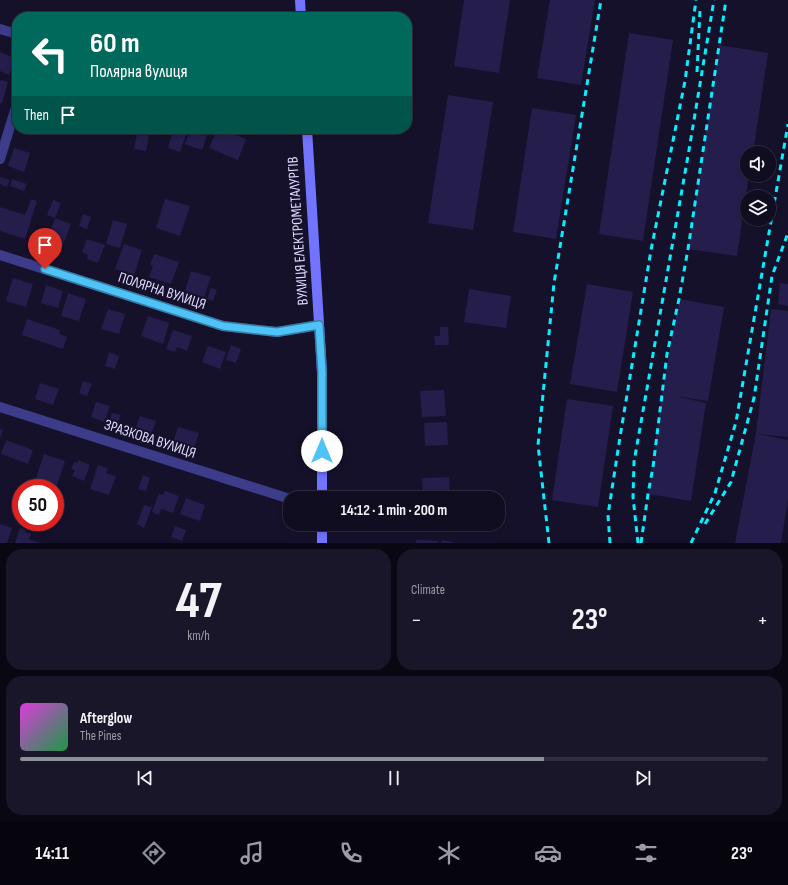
<!DOCTYPE html>
<meta charset="utf-8">
<style>
:root{--surface:#100d20;--page:#191629;--text:#f1f3f6;--muted:#9c9ca5;--line:#302d3e;--accent:#8c9099}
body{margin:0;font-family:"Sofia Sans Condensed",sans-serif;background:var(--page);color:var(--text);height:100vh;display:flex;flex-direction:column;font-size:15px;white-space:nowrap}
*{box-sizing:border-box;margin:0}
p{font-size:13px;color:var(--muted)}
.icon{flex:none;width:22px;height:22px;fill:none;stroke:currentColor;stroke-width:2;stroke-linecap:round;stroke-linejoin:round}
.map{position:relative;height:543px;overflow:hidden}
.panel{display:flex;flex-direction:column;gap:6px;padding:6px;background:#090712;flex:1}
.panel>*{flex:none}
.banner{position:absolute;left:12px;top:12px;width:400px;height:122px;border-radius:16px;box-shadow:0 2px 6px #0003,0 0 0 1px var(--line);background:#00695c;color:#fff;overflow:hidden}
.fabs{position:absolute;left:740px;top:146px;display:grid;gap:8px}
.fabs a{display:grid;place-items:center;width:36px;height:36px;border-radius:50%;background:var(--surface);box-shadow:0 2px 6px #0003,0 0 0 1px var(--line);font-size:20px}
.speed{position:absolute;left:12px;top:479px;display:flex;gap:8px;font-size:20px;font-weight:700;text-align:center}
.speed>*{display:grid;place-content:center;width:52px;height:52px;border-radius:50%;background:var(--surface);box-shadow:0 2px 6px #0003,0 0 0 1px var(--line);line-height:1}
.speed .limit{border:6px solid #d22;background:#fff;color:#111}
.pin{position:absolute;display:grid;place-items:center;width:34px;height:34px;color:#fff;margin:-41px -17px;border-radius:50% 50% 50% 0;rotate:-45deg;box-shadow:0 0 4px #0007}
.pin .icon{rotate:45deg}
.me{position:absolute;width:44px;margin:-22px;rotate:0deg;stroke-linejoin:round;filter:drop-shadow(0 0 3px #0008)}
.turn{display:flex;align-items:center;gap:14px;height:84px;padding:0 12px;font-size:18px}
.turn .icon{width:52px;height:52px;stroke-width:2.5}
.turn b{display:block;font-size:28px;line-height:34px}
.then{display:flex;align-items:center;height:38px;padding:0 12px;background:#0003;gap:8px;font-size:15px}
.big{font-size:30px;font-weight:700;line-height:1.1}
.panel .widget{flex:1;display:flex;flex-direction:column;justify-content:center;gap:6px;min-width:0;padding:0 14px;border-radius:16px;background:var(--page)}
.panel .dial{align-items:center;gap:0}
.dial b{font-size:52px;line-height:1}
.song{display:flex;align-items:center;gap:12px}
.cover{width:48px;height:48px;border-radius:6px;background:linear-gradient(135deg,hsl(300 70% 55%),hsl(140 70% 35%))}
.played{height:4px;border-radius:2px;background:linear-gradient(90deg,var(--accent) 70%,var(--line) 70%)}
.keys{display:flex;justify-content:space-around;direction:ltr}
.heat{display:flex;justify-content:space-between;align-items:center;font-size:22px;direction:ltr}
.panel .tiles{flex:1;display:grid;gap:6px;grid-template-columns:1fr 1fr}
.widget:last-child{grid-column:span 2}
.trip{position:absolute;left:283px;top:491px;width:222px;height:40px;border-radius:16px;background:var(--surface);box-shadow:0 2px 6px #0003,0 0 0 1px var(--line);font-weight:700;line-height:40px;text-align:center}
.dock{display:flex;height:64px;justify-content:space-around;align-items:center;background:#06050d;color:var(--muted)}
.dock .icon{width:28px;height:28px}
.dock .current{color:var(--accent)}
.dock b{font-size:18px;color:var(--text)}
.map>svg:first-child{display:block}
.building{fill:#251d4c}
.lines{fill:none;stroke-linecap:round;stroke-linejoin:round}
.minor{stroke:#3c3c8a;stroke-width:10}
.secondary{stroke:#7273ff;stroke-width:10}
.rail{stroke:#07efff;stroke-width:3;stroke-dasharray:6 5;stroke-linecap:butt}
.route-casing{stroke:#337fa1;stroke-width:10}
.route{stroke:#4fc3f7;stroke-width:7}
.labels{text-anchor:middle;dominant-baseline:central;stroke-width:4;stroke-linejoin:round;paint-order:stroke}
.street-label{font-size:15px;fill:#dedbff;stroke:#15112b}
</style>
<div class="map">
<svg width="788" height="543" viewBox="0 0 788 543">
<rect width="100%" height="100%" fill="#15112b"/>
<path class="building" d="M464,0h46l-11,73 -45,-7z
M550,0h45l-14,85 -44,-7z
M227,14h12l-1,3h-11z
M629,33l44,7 -30,201 -44,-7z
M719,45l49,8 -15,100h-6v22h2l-12,81 -49,-7z
M0,52l15,6 -6,17 -9,-4z
M0,80l8,2 -6,21h-2z
M448,95l45,7 -20,128 -45,-7z
M532,108l44,7 -20,124 -43,-7z
M138,129h12l-4,22 -12,-2z
M191,129h18l-7,21 -17,-6z
M217,129h4l25,10 -8,21 -29,-12z
M173,131l13,4 -6,17 -12,-4z
M14,148l16,5 -6,19 -16,-6z
M0,177l10,3 -3,7 -7,-3z
M12,179l15,5 -3,7 -14,-5z
M31,199l6,2 -12,38 -25,-8v-24l25,8z
M165,199l25,7 -10,30 -24,-8z
M53,200l8,3 -6,15 -8,-3z
M83,214l8,3 -4,12 -8,-3z
M55,218l16,6 -10,26 -16,-6z
M113,220l14,4 -7,24 -14,-4z
M87,239l18,6 -7,18 -11,-4 1,-4 -6,-3z
M124,244l18,6 -8,26 -19,-7z
M154,254l25,8 -8,22 -22,-7 4,-11 -3,-1z
M191,271l20,6 -7,20 -19,-6z
M13,278l20,6 -7,23 -20,-6z
M780,283l8,1v22l-10,-2z
M587,284l46,8 -16,100 -47,-8z
M46,285l17,6 -5,17 -17,-5z
M211,288l6,2 -4,11 -6,-2z
M469,289l42,7 -5,32 -42,-6z
M68,293l18,6 -7,22 -18,-5z
M679,299l45,8 -16,94 -33,-5 31,7 -15,98 -43,-7 14,-101z
M108,309l17,5 -6,20 -18,-5z
M771,309l17,2v126l-30,-3 30,6v60l-7,43h-46l21,-110z
M148,316l21,7 -6,21 -22,-8z
M27,319l33,11 -1,4 8,3 -4,12 -41,-14z
M440,327h8l1,18h-14l-1,-9h6z
M173,330l19,6 -5,15 -10,-4 -2,5 -9,-3z
M231,345l10,4 -5,14 -10,-3z
M208,346l18,6 -6,17 -18,-7z
M109,352l10,4 -4,13 -10,-3z
M83,381l9,3 -5,12 -8,-3z
M40,383l19,6 -6,16 -18,-6z
M444,390l2,26 -24,1 -2,-26z
M567,399l46,7 -15,101 -46,-7z
M96,402l14,4 -6,16 -13,-5z
M112,413l9,2 -5,13 -8,-3z
M140,416l16,5 -5,14 -16,-6z
M447,422l1,23 -23,1 -1,-23z
M178,427l21,6 -5,16 -21,-7z
M0,429l3,1 -3,8z
M6,440l27,10 -5,14 -27,-10z
M44,454l21,7 -8,24 -21,-7z
M78,460l12,5 -6,16 -12,-5 3,-6 -4,-1 3,-7 3,1z
M98,465l10,3 -2,5 10,3 -7,19 -19,-6z
M143,475l7,3 -4,13 -8,-2z
M449,477l1,21h-27l-1,-20z
M165,491l14,5 -6,17 -12,-4 -2,6 -7,-3 7,-18 4,1z
M186,498l19,7 -5,16 -20,-7z
M144,505l8,2 -8,21 -7,-4z
M20,522h11l-2,6 -10,-3z
M0,524l12,4 -5,15h-7z
M175,526l11,4 -4,11 -11,-4z
M20,528l6,2 -1,2 6,2 -2,5 11,4h-25z
M416,540l22,1v2h-22z
M442,540l11,2v1h-12z"/>
<g class="lines">
<path class="minor" d="M0,29l17,5
M0,159l17,-55
M0,255l223,71 54,6 42,-7
M0,407l290,92"/>
<path class="secondary" d="M300,0l1,17
M307,129l15,243v126
M322,543v-19"/>
<path class="rail" d="M697,72l3,-62
M705,524l26,-42 23,-84 18,-122 16,-43
M549,543l-11,-98 16,-162 47,-283
M610,543l-2,-28 12,-78 31,-187 34,-169 11,-81
M638,543l-5,-46 1,-35 55,-312 25,-150
M641,543l7,-49 5,-27 14,-113 12,-55 9,-50 38,-249
M691,543l24,-50 21,-71 52,-298"/>
</g>
<g class="lines">
<g class="route-casing">
<path id="route" d="M45,269l178,57 54,6 42,-7 3,47v79"/>
</g>
<use href="#route" class="route"/>
</g>
<g class="labels">
<g class="street-label">
<text transform="translate(298 231) rotate(-94)">ВУЛИЦЯ ЕЛЕКТРОМЕТАЛУРГІВ</text>
<text transform="translate(162 291) rotate(18)">ПОЛЯРНА ВУЛИЦЯ</text>
<text transform="translate(150 439) rotate(18)">ЗРАЗКОВА ВУЛИЦЯ</text>
</g>
</g>
</svg>
<div class="fabs">
<a><svg class="icon" aria-label="sound" viewBox="0 0 24 24"><path d="M4 9h4l5-4v14l-5-4H4zM17 9q2 3 0 6"/></svg></a>
<a><svg class="icon" aria-label="layers" viewBox="0 0 24 24"><path d="M12 4l9 5-9 5-9-5zM3 14l9 5 9-5"/></svg></a>
</div>
<div class="speed"><div class="limit">50</div></div>
<div class="pin" style="left:45px;top:269px;background:#d93025"><svg class="icon" aria-label="arrive" viewBox="0 0 24 24"><path d="M6 21V4h12l-3 4 3 4H6"/></svg></div>
<svg class="me" style="left:322px;top:451px" viewBox="-20 -20 40 40"><circle r="19" fill="#fff"/><path d="M0-13L10 11 0 6-10 11z" fill="#4fc3f7"/></svg>
<div class="trip">14:12 · 1 min · 200 m</div>
<div class="banner">
<div class="turn"><svg class="icon" aria-label="left" viewBox="0 0 24 24"><path d="M17 20v-9H6M10 6l-5 5 5 5"/></svg><div><b>60 m</b>Полярна вулиця</div></div>
<div class="then">Then<svg class="icon" aria-label="arrive" viewBox="0 0 24 24"><path d="M6 21V4h12l-3 4 3 4H6"/></svg></div>
</div>
</div>
<section class="panel">
<div class="tiles">
<div class="widget dial"><b>47</b><p>km/h</p></div>
<div class="widget"><p>Climate</p>
<div class="heat"><a>−</a><b class="big">23°</b><a>+</a></div>
</div>
<div class="widget">
<div class="song"><i class="cover"></i><div><b>Afterglow</b><p>The Pines</p></div></div>
<div class="played"></div>
<div class="keys"><svg class="icon" aria-label="previous" viewBox="0 0 24 24"><path d="M18 5L8 12l10 7zM5 5v14"/></svg><svg class="icon" aria-label="pause" viewBox="0 0 24 24"><path d="M8 5v14M16 5v14"/></svg><svg class="icon" aria-label="next" viewBox="0 0 24 24"><path d="M6 5l10 7-10 7zM19 5v14"/></svg></div>
</div>
</div>
</section>
<nav class="dock">
<b>14:11</b>
<svg class="icon current" aria-label="directions" viewBox="0 0 24 24"><path d="M12 3l9 9-9 9-9-9zM9 14v-3h6M13 9l2 2-2 2"/></svg>
<svg class="icon" aria-label="music" viewBox="0 0 24 24"><path d="M9 18V5l10-2v13"/><circle cx="6" cy="18" r="3"/><circle cx="16" cy="16" r="3"/></svg>
<svg class="icon" aria-label="phone" viewBox="0 0 24 24"><path d="M5 4h4l2 5-3 2q2 4 5 5l2-3 5 2v4C11 20 4 13 5 4z"/></svg>
<svg class="icon" aria-label="climate" viewBox="0 0 24 24"><path d="M12 3v18M4 7l16 10M4 17L20 7"/></svg>
<svg class="icon" aria-label="car" viewBox="0 0 24 24"><path d="M5 17H2v-5l4-1 3-4h7l3 4 3 1v5h-3M9 17h6M6 11h13"/><circle cx="7" cy="17" r="2"/><circle cx="17" cy="17" r="2"/></svg>
<svg class="icon" aria-label="filters" viewBox="0 0 24 24"><path d="M4 7h16M4 17h16"/><circle cx="9" cy="7" r="2"/><circle cx="15" cy="17" r="2"/></svg>
<b>23°</b>
</nav>
